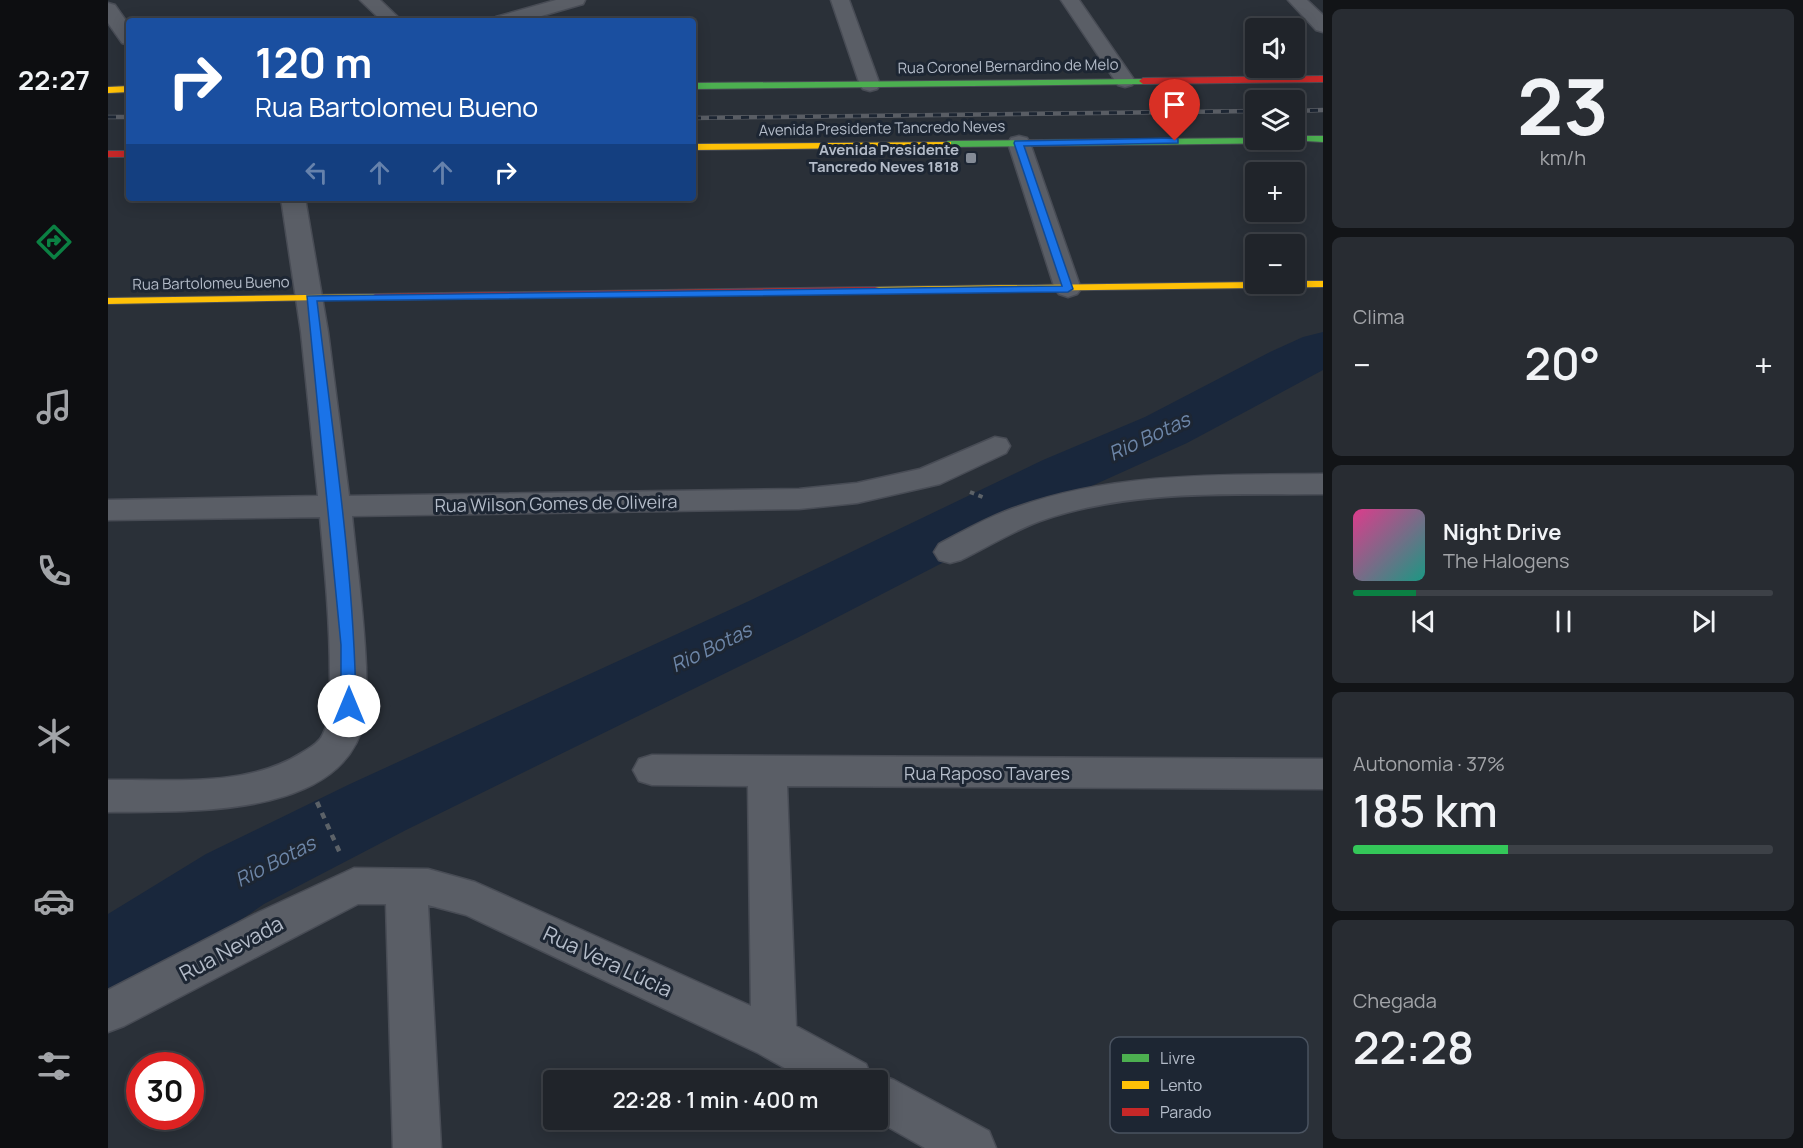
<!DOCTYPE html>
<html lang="pt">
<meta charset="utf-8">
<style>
:root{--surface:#20242a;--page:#282c32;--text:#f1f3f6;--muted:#a2a4a8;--line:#3d4147;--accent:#0b8043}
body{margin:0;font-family:Manrope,sans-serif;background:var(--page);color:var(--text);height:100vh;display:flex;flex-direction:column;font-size:22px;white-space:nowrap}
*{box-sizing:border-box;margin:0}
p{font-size:20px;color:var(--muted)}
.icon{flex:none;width:33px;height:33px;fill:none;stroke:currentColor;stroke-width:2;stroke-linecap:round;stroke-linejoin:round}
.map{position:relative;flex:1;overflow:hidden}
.sheet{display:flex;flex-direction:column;gap:9px;padding:9px;background:#121417;width:480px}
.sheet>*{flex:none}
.hud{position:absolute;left:18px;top:18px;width:570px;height:183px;border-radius:6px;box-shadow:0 3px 15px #0003,0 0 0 2px var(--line);background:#1a4fa0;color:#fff;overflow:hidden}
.tools{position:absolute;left:1137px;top:18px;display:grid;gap:12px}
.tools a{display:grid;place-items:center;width:60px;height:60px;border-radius:6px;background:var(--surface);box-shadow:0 3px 15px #0003,0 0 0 2px var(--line);font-size:30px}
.speed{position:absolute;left:18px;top:1052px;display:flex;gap:12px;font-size:30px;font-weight:700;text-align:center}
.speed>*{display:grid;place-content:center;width:78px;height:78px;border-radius:50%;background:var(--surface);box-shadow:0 3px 15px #0003,0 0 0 2px var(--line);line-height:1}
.speed .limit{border:9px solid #d22;background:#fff;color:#111}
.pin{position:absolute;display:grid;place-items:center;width:51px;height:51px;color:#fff;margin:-62px -26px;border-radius:50% 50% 50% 0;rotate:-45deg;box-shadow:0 0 6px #0007}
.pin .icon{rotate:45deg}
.me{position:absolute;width:66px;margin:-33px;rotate:0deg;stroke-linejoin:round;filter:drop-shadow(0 0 4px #0008)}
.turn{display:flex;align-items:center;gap:21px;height:126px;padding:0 30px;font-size:27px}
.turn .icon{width:78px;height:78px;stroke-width:2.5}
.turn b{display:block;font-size:42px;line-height:51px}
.lanes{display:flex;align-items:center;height:57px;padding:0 30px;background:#0003;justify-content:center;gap:30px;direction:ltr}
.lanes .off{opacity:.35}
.big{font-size:45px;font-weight:600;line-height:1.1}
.sheet .widget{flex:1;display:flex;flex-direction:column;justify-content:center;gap:9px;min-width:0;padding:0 21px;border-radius:9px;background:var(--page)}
.sheet .dial{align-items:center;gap:0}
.dial b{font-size:78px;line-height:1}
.song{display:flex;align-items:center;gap:18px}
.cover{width:72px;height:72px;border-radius:9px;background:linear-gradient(135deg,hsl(330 70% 55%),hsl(170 70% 35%))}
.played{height:6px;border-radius:3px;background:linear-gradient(90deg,var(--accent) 15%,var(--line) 15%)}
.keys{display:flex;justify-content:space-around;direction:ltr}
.heat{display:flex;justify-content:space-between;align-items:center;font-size:33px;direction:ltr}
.charge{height:9px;border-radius:4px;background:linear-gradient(90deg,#34c759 37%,var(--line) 0)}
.trip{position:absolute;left:435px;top:1070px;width:345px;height:60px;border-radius:6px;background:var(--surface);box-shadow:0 3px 15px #0003,0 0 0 2px var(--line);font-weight:600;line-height:60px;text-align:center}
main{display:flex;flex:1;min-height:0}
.menu{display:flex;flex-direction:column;width:108px;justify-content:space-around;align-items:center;background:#0d0e11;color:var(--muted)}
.menu .icon{width:42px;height:42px}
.menu .on{color:var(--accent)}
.menu b{font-size:27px;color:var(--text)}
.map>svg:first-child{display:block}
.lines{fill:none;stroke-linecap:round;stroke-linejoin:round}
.river{fill:#19273c;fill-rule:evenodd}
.street-casing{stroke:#484c55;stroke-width:3}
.fast-casing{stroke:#484c55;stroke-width:2}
.slow-casing{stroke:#484c55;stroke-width:2}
.jam-casing{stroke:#484c55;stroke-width:2}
.path-far1{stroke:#5c6268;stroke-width:4;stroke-dasharray:4.5 4.5;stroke-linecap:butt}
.path{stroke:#5c6268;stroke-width:4.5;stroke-dasharray:6 6;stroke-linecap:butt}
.street{fill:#5a5e66;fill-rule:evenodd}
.fast{fill:#4caf50;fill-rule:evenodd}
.slow{fill:#ffc107;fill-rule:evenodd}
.jam{fill:#c62828;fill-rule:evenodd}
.rail-casing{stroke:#595d64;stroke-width:4.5}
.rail{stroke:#1d2633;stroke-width:3;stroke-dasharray:8;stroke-linecap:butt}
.route{fill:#1a73e8;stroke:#114b97;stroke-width:1.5}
.poi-dot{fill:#848b96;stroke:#1d2633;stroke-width:2}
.labels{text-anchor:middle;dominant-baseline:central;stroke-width:6;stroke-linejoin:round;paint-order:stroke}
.far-street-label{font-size:15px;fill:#b4bcc9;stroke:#1d2633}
.far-poi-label{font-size:15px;font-weight:bold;fill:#b4bcc9;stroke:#1d2633;text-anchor:end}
.street-label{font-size:18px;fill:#b4bcc9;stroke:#1d2633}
.water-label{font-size:20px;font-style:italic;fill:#6d86a8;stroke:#1d2633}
.near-street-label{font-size:21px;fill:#b4bcc9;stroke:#1d2633}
.key{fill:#1d2633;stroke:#4a5360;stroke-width:1.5}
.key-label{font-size:16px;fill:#b4bcc9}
</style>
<main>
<nav class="menu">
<b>22:27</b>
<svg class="icon on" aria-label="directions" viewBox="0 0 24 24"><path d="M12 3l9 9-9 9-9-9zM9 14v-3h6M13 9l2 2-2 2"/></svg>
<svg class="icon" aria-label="music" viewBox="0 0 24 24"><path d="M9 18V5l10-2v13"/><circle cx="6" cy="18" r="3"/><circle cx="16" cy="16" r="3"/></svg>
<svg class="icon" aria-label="phone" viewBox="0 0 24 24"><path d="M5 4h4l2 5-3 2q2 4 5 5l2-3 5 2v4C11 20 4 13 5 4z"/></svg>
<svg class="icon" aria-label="climate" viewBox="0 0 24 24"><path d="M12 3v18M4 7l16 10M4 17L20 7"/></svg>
<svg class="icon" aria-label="car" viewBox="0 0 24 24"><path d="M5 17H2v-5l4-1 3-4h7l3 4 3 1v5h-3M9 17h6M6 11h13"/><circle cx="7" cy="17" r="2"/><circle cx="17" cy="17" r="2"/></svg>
<svg class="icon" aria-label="filters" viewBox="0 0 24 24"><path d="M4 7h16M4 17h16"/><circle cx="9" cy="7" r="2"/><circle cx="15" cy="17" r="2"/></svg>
</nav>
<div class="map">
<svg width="1215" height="1148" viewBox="0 0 1215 1148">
<rect width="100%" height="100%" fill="#2a3038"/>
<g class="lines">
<path class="river" d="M1215,332v38l-136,73 -100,45 -288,149 -393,193 -142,74 -125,85 -31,11v-86l98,-60 144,-70 399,-183 294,-141 102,-43 125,-65 33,-15z"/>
<g class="street-casing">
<path id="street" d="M252,0h20l22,21h-20z
M448,0h29l-2,4 -59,17h-30l2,-4z
M723,0h18l31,85 -3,4 -7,2 -7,-2 -3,-4z
M953,0h18l56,81 -3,4 -7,2 -7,-2z
M1180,0h19l16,15v17l-7,-2z
M0,3l7,2 14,20v20l-7,-2 -14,-20z
M911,136l8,2 3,5 51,146 -4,5 -9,3 -9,-3 -4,-5 -47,-146 3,-5z
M173,198h24l23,134 21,164 450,-7 58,-6 63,-14 75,-32 11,2 4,7 -4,7 -66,31 -83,19 -58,6 -447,7c5,50 12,100 14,151 0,18 2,36 -2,54 -21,99 -180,90 -256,91v-32c63,-1 140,8 195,-28 8,-5 16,-9 20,-18 9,-18 7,-39 7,-58 0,-53 -5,-106 -10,-159l-212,3v-20l210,-4 -17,-164z
M1215,474v20c-94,1 -193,-5 -283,27 -27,10 -53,26 -79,39l-11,3 -11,-3 -5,-8 5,-8c25,-13 50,-28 78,-37 98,-35 203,-32 306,-33z
M544,755l671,4v30l-536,-3 9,240 70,38 5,12 7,-2 16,6 95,51 7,17h-71l-51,-29h4v-39h-72l-48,-27 -292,-138 -38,-10 13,243h-48l-7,-244h-28l-234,122 -16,6v-42l151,-78 95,-44 74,1 47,13 276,124 -3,-220 -96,-1 -13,-4 -6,-11 6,-11z"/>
</g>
<g class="fast-casing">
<path id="fast" d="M1038,79l1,2 -4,3 -450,5v-6z
M1186,136h29v6l-33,-2 -4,3 -338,4 -5,-3 5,-3 308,-3v2h38z"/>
</g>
<g class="slow-casing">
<path id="slow" d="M21,86v6l-21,1v-6z
M843,142v4l-3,1 -255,3v-6z
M1186,281h29v6l-448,6 -5,-3 5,-3 381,-5v2h38z
M267,294l4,1v4l-271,5v-6z"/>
</g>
<g class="jam-casing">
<path id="jam" d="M1215,76v6l-180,2 -4,-3 4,-3z
M0,151h21v6h-21z
M767,287l4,1v4l-504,8 -5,-3 5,-3z"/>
</g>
<path class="path-far1" d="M862,492l15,6"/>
<path class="path" d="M209,802l23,51"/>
<use href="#street" class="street"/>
<use href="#fast" class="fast"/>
<use href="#slow" class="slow"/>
<use href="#jam" class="jam"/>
<g class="rail-casing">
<path id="rail" d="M1186,111l29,-1
M0,117h21
M585,118l563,-7"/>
</g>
<use href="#rail" class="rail"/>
</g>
<path class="route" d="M1067,138l3,1v4l-154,3 49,143 -5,3 -751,9c16,135 37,269 39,405l-2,4h-11l-2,-4v-61l-34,-349 755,-10 -48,-143 1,-2z"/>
<rect class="poi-dot" x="857" y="152" width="12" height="12" rx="3"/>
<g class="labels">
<g class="far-street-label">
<text transform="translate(900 66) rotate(-1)">Rua Coronel Bernardino de Melo</text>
<text transform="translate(774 128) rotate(-1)">Avenida Presidente Tancredo Neves</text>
<text transform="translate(103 283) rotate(-1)">Rua Bartolomeu Bueno</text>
</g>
<g class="far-poi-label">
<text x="851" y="149">Avenida Presidente<tspan x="851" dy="17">Tancredo Neves 1818</tspan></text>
</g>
<g class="street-label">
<text transform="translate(448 503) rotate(-1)">Rua Wilson Gomes de Oliveira</text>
<text x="879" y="773">Rua Raposo Tavares</text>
</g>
<g class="water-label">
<text transform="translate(1041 436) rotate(-25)">Rio Botas</text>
<text transform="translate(603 647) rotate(-26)">Rio Botas</text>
<text transform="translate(167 861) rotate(-27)">Rio Botas</text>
</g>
<g class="near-street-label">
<text transform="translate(123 948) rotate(-28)">Rua Nevada</text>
<text transform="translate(500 961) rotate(25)">Rua Vera Lúcia</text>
</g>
</g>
<rect x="1002" y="1037" width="198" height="96" rx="9" class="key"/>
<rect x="1014" y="1054" width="27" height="8" fill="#4caf50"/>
<rect x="1014" y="1081" width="27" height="8" fill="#ffc107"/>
<rect x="1014" y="1108" width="27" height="8" fill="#c62828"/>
<g class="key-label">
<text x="1052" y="1064">Livre</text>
<text x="1052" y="1091">Lento</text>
<text x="1052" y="1118">Parado</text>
</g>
</svg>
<div class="tools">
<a><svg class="icon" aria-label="sound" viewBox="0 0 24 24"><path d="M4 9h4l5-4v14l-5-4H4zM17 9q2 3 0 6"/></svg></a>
<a><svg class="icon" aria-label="layers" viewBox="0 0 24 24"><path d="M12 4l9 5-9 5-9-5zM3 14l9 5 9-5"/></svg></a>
<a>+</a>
<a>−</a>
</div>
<div class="speed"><div class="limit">30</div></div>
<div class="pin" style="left:1067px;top:141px;background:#d93025"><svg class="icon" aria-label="arrive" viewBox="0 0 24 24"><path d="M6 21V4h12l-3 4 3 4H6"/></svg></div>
<svg class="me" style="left:241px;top:706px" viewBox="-20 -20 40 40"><circle r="19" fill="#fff"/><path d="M0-13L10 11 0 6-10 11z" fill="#1a73e8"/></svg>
<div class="trip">22:28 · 1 min · 400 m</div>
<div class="hud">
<div class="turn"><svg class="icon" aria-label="right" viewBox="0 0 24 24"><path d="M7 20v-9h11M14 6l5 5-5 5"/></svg><div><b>120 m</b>Rua Bartolomeu Bueno</div></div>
<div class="lanes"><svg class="icon off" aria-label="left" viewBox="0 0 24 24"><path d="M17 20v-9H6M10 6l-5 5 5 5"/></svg><svg class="icon off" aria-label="ahead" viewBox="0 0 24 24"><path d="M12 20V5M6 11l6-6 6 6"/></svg><svg class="icon off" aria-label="ahead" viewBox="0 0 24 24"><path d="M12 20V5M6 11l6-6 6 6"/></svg><svg class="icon" aria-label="right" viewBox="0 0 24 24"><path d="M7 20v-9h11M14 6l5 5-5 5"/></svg></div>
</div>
</div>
<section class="sheet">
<div class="widget dial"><b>23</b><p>km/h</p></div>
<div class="widget"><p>Clima</p>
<div class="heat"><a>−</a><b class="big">20°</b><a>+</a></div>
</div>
<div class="widget">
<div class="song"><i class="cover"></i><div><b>Night Drive</b><p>The Halogens</p></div></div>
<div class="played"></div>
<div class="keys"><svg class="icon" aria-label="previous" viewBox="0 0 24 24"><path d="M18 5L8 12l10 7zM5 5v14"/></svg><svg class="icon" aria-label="pause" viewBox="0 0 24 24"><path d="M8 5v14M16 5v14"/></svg><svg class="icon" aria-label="next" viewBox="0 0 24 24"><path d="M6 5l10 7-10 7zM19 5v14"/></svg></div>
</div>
<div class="widget"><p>Autonomia · 37%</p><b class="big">185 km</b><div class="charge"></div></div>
<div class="widget"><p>Chegada</p><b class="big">22:28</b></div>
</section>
</main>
